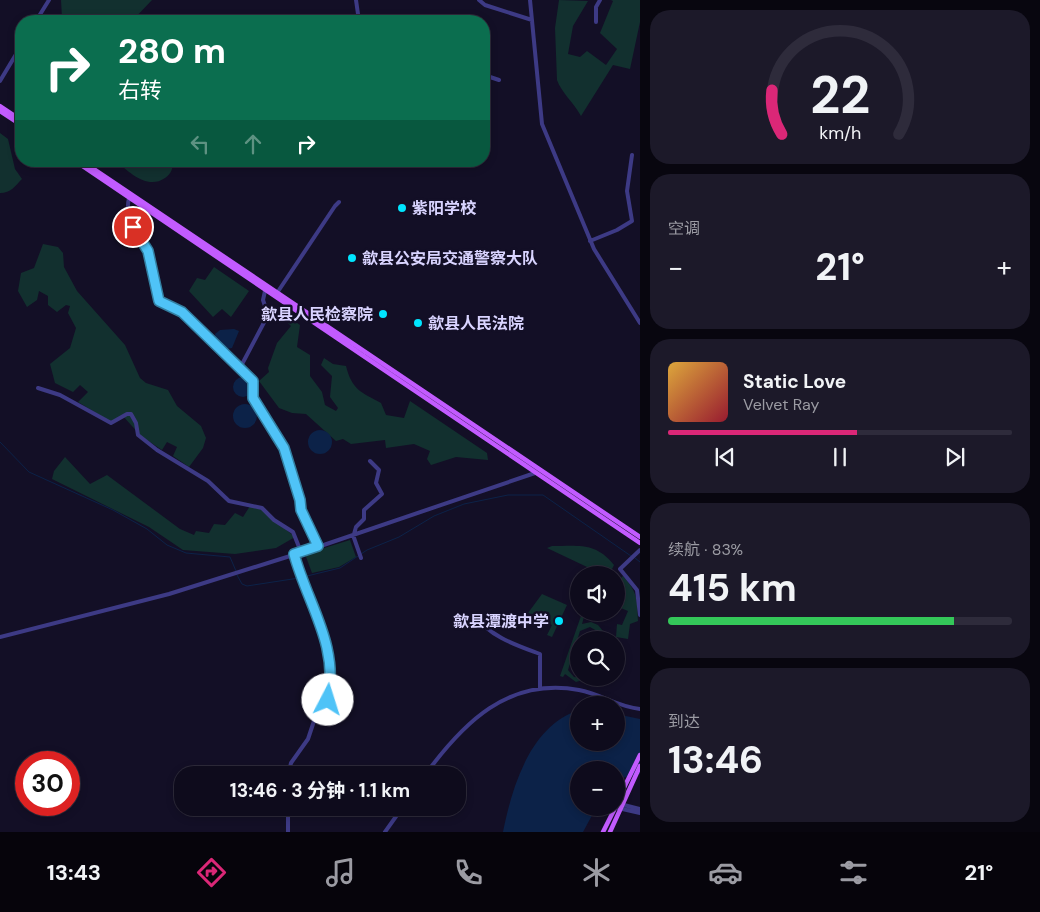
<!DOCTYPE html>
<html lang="zh">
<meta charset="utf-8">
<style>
:root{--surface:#0e0b1c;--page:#1c1929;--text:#f1f3f6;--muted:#9b9ba3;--line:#2e2b3b;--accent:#db2777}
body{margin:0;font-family:"DM Sans","Noto Sans SC",sans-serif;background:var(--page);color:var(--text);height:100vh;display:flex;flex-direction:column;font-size:19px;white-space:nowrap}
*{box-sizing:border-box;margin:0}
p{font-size:16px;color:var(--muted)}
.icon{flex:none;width:28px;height:28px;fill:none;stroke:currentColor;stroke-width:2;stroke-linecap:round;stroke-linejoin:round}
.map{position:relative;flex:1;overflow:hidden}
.panel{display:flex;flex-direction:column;gap:10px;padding:10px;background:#08060f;width:400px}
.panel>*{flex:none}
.banner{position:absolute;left:15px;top:15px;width:475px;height:152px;border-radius:20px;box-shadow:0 2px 8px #0003,0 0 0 1px var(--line);background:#0b6e4f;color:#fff;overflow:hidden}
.controls{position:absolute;left:570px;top:566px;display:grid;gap:10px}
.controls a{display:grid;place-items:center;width:55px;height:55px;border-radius:50%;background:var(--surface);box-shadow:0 2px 8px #0003,0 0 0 1px var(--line);font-size:25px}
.speed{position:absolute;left:15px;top:751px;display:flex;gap:10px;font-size:25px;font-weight:700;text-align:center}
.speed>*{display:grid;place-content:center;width:65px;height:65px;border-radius:50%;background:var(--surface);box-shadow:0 2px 8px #0003,0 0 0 1px var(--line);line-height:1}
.speed .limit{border:8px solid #d22;background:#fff;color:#111}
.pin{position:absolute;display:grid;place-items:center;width:42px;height:42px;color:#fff;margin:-21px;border:2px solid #fff;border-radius:50%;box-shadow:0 1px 5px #0007}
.me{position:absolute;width:55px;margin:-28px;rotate:5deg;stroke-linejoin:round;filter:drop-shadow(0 0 4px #0008)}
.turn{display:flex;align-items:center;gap:18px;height:105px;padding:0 20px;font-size:22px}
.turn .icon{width:65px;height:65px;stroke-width:2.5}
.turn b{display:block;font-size:35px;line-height:42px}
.lanes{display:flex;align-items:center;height:48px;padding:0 20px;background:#0003;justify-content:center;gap:25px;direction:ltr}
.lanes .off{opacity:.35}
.big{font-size:38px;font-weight:700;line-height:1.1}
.panel .card{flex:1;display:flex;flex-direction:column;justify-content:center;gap:8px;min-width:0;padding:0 18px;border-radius:20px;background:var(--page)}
.panel .dial{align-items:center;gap:0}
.dial svg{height:130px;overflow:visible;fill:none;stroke:var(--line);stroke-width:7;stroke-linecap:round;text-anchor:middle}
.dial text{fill:var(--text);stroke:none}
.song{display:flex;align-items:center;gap:15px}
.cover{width:60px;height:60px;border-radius:8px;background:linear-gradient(135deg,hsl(40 70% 55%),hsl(350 70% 35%))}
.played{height:5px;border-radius:2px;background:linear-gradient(90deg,var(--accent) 55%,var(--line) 55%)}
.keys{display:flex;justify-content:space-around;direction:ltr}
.heat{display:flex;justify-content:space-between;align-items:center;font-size:28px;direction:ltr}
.charge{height:8px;border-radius:4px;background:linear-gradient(90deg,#34c759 83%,var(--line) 0)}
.trip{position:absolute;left:174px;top:766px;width:292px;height:50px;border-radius:20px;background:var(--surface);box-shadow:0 2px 8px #0003,0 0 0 1px var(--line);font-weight:700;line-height:50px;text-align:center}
.dock{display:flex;height:80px;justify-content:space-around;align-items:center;background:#06040b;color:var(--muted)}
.dock .icon{width:35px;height:35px}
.dock .current{color:var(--accent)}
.dock b{font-size:22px;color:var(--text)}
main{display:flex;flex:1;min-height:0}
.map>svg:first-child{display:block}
.green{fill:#12302f}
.water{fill:#0c2248}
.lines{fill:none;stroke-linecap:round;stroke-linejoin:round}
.stream{stroke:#0c2248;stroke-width:1}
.minor{stroke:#3d3a85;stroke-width:4}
.major{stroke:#c25bff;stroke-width:4.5}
.route-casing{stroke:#337fa1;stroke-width:12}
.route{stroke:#4fc3f7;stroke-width:9}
.poi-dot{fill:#00e5ff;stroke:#130f26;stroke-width:2}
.labels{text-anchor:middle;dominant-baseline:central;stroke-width:5;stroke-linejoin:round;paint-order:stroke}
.poi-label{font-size:16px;font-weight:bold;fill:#d9d4ff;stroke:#130f26;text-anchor:start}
</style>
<main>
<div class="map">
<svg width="640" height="832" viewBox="0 0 640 832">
<rect width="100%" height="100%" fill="#130f26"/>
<path class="green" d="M61,0h91l-20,21h-66l-4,-3z
M559,0l29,1 -15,25 -5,28 12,3 7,-6 19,14 11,-16 -17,-16 13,-32 -2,-1h29v22l-10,47 -17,-4 -32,51c-7,-13 -20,-24 -24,-36l-2,-52z
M0,133l8,6 7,30 7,10c-7,7 -11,14 -22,14z
M117,161h56c0,8 -2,13 -8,17 -17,12 -36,-5 -48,-17z
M43,244l15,3 5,6 1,14 13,24 48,54 15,33 6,5 22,7 9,16 24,20 5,12 -3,10 -14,19 -16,-11 4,-9 -10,-5 -5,8 -21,-14 -19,-21 -11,7 -33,-20 10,-10 -8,-7 -7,7 -18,-9 -5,-19 20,-16 6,-20 -8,-15 2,-7 -4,-1 -9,7 -9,-7v-9l-9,-5 -2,9 -10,7 -9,-16 3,-18 13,-5z
M214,267l35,24 -18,26 -9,-8 -9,8 -24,-26 8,-13 8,2z
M272,306l28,19 -3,22 13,8v21l12,16 3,13 11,6 2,-3 -8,-11 2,-21 -11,-11 3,-7 9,6 13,2c6,24 15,26 35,37l5,12 18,3 6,-17 77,52 1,7 -32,-3 -25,8 -4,-6 3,-8 -16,-7 -28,4 -1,-8 -34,4 -8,-5 -7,2 -30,-27 -14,-1 -13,-5 -20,-27 10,-9 -1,-4 9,-25 14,-17 -11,-11 -7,5 -2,-1 1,-3 -2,-6z
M65,457l25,27 17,-9 73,54 14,6 2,-4 13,2 5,-9 11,1 10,-12 8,4 7,-11 12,4 33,27 -19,11 -41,6 -52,-4 -34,-23 -97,-48 2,-8z
M350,540l6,17 -17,10 -27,6 -7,-19z
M552,546c26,0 44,-4 62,19l-5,10h-5l-57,-27z
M623,576c15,17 14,23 15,45l-8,3 -2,15 -12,-2 1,-13 5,1 6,-14 -12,-5v-23z
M542,594l25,11 -15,32 -5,-2 5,-10 -24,-12z
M581,616l3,1 -2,7 9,-2 7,3 5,6v9h-4l-2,-9 -7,-4 -10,4 -12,39 6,7 15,1 -13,4 -11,-8 -2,3 -3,-1z"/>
<path class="water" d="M234,329l5,2 -7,17 -6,1 -10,-9 -1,-6 5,-4z
M233 387a10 10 0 1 1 20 0a10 10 0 1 1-20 0Z
M233 416a12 12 0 1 1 24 0a12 12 0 1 1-24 0Z
M308 442a12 12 0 1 1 24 0a12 12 0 1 1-24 0Z
M579,710v32h37v-28l24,5v55l-18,4 -6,4v-12h-37v38h17l-13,24h-80c9,-45 27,-106 76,-122z"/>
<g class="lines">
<path class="stream" d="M0,442l29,30 84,38 34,19 20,16 19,8 44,4 6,14
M635,558l5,4
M237,575l5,9 5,2 52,-8
M303,577l37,-9 27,-18 32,-13 35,-21 30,-12 44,-9h35l88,61"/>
<path class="minor" d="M356,0l3,21
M479,0l6,5 47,15
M530,0l12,124 52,125 46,74
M36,21l13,-21
M596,22v-15l4,-7
M484,75l15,5
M0,81l21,-35
M129,198c-6,26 14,33 20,54 4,14 5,31 8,46l3,4 22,10 71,69v17l31,51 17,51v10l17,36
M590,241l27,-11 15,-9 -5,-30 5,-36
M277,293l58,-87 4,-4
M240,368l28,-53 -5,-15 2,-9
M38,388l22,7 51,28 16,-9h4l5,9 2,12 19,15 51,31 21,20 33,7 12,12 19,12 8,20
M354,534l2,-7 8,-8v-9l18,-16 -6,-11 3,-13 -9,-9
M353,535l8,23
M640,550l-20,19 17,21 3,25
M475,615c15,22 41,30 65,39v34
M0,637l169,-43 137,-43 229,-78
M288,775l3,-12 17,-24 6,-18 14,-21 2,-39 -10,-39 -19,-41 -7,-27
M425,775c38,-52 83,-98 154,-85 22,4 39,17 61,19
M620,804l20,5
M288,808v24
M618,808l22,5
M385,832l17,-24"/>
<path class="major" d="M0,106l21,14
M0,111l21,14
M75,161l565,382
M82,161l558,376
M616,804l24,-49
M603,832l12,-24
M610,832l30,-66"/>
</g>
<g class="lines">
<g class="route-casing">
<path id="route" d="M133,227l15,24 11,50 23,11 71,69v17l31,50 16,52 1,10 17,36 -24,8c14,51 45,91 34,146"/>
</g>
<use href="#route" class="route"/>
</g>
<g class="poi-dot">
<circle cx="402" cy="208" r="5"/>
<circle cx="352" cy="258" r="5"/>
<circle cx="383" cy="314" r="5"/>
<circle cx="418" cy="323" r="5"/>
<circle cx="559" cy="621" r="5"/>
</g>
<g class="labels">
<g class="poi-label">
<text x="412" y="208">紫阳学校</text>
<text x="362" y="258">歙县公安局交通警察大队</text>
<text x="373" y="314" text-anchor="end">歙县人民检察院</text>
<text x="428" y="323">歙县人民法院</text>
<text x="549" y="621" text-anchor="end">歙县潭渡中学</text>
</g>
</g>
</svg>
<div class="controls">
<a><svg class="icon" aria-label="sound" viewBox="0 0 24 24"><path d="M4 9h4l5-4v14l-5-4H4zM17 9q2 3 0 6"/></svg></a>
<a><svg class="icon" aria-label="search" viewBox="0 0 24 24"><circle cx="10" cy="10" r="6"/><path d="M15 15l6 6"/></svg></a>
<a>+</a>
<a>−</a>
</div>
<div class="speed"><div class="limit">30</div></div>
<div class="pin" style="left:133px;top:227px;background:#d93025"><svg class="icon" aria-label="arrive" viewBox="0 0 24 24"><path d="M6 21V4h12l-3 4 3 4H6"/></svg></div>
<svg class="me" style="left:328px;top:700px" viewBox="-20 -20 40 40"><circle r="19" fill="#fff"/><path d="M0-13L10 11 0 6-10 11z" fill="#4fc3f7"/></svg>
<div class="trip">13:46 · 3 分钟 · 1.1 km</div>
<div class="banner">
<div class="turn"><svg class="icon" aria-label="right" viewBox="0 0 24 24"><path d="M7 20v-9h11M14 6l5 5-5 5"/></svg><div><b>280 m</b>右转</div></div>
<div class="lanes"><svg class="icon off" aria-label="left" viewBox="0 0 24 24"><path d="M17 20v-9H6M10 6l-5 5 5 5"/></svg><svg class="icon off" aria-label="ahead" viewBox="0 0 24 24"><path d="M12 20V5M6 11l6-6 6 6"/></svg><svg class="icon" aria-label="right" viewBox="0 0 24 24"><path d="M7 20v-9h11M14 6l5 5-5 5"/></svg></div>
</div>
</div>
<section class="panel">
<div class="card dial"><svg viewBox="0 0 100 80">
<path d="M14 69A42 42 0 1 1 86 69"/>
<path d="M14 69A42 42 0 0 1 8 42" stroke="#db2777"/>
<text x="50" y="56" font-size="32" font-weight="700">22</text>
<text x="50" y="72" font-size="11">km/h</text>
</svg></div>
<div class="card"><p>空调</p>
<div class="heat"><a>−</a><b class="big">21°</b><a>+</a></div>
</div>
<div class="card">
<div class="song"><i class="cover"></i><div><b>Static Love</b><p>Velvet Ray</p></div></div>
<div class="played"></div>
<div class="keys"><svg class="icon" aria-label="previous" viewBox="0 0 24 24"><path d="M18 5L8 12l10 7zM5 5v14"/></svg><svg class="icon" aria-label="pause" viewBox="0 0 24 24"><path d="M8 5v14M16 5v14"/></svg><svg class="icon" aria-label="next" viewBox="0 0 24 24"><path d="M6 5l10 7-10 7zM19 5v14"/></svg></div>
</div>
<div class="card"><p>续航 · 83%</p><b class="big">415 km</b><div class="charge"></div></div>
<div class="card"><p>到达</p><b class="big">13:46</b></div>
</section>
</main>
<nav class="dock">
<b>13:43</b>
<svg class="icon current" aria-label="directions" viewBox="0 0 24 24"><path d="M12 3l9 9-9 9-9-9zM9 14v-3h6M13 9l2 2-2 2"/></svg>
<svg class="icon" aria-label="music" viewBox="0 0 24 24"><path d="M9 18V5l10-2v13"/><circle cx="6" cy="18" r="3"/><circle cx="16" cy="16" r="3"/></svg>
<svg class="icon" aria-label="phone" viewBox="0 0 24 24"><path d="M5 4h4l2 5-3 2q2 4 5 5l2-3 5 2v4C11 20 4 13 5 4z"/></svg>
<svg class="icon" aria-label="climate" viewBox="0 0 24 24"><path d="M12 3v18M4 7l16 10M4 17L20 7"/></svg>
<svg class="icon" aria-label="car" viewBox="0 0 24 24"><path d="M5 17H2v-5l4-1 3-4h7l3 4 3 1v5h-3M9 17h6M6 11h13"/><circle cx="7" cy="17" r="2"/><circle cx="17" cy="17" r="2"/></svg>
<svg class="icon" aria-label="filters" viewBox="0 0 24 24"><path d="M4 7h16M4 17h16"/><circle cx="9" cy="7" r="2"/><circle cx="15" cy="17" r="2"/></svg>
<b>21°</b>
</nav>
